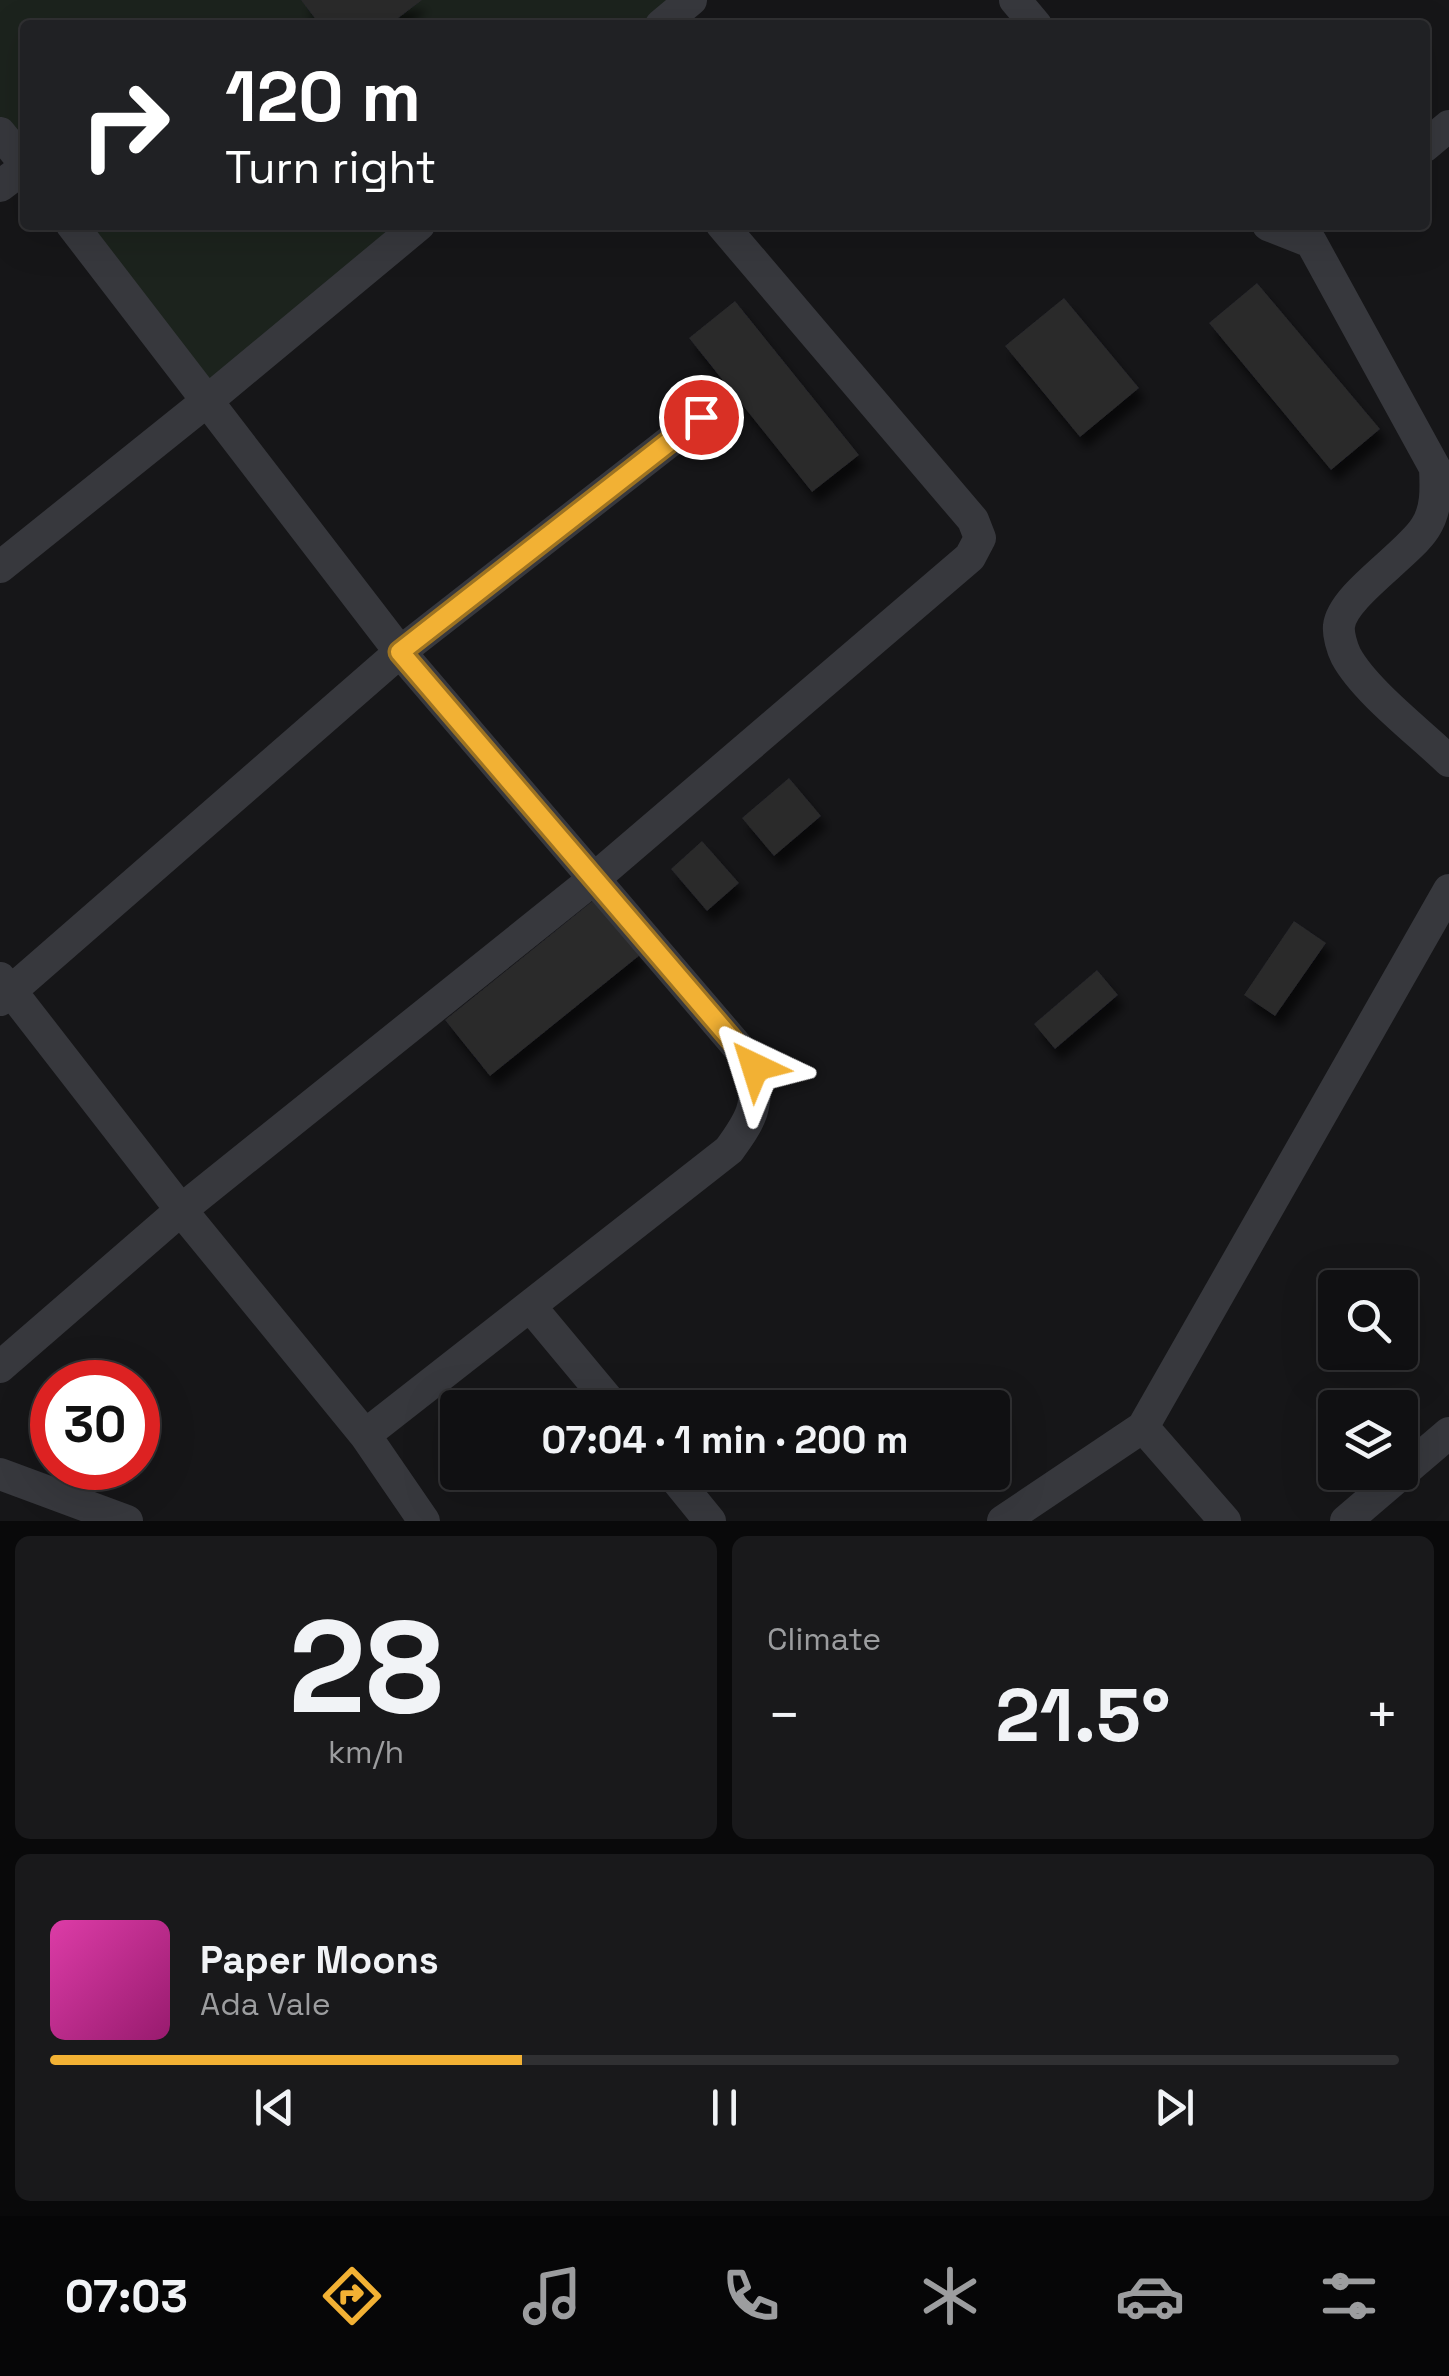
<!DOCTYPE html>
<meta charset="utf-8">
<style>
:root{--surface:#101012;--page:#19191b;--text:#f1f3f6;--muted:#9c9d9f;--line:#303032;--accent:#f2b134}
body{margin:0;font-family:"Space Grotesk",sans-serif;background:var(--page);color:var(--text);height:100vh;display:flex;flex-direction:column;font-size:38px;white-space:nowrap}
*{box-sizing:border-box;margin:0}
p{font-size:32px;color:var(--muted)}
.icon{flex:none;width:55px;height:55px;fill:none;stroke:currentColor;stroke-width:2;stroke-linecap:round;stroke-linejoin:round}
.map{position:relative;height:1521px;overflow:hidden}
.drawer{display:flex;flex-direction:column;gap:15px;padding:15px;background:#09090a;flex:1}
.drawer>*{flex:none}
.guide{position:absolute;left:20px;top:20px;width:1410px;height:210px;border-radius:10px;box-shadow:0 10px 40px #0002,0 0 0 2px var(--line);background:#202124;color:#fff;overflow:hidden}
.buttons{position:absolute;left:1318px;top:1270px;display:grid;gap:20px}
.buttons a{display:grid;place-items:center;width:100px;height:100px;border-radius:10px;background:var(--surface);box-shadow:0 10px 40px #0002,0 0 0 2px var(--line);font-size:50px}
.speed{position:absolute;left:30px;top:1360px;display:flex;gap:20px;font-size:50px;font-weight:700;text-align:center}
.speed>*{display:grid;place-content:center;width:130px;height:130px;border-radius:50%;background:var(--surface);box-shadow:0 10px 40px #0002,0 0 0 2px var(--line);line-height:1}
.speed .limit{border:15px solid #d22;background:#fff;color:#111}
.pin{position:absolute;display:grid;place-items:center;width:85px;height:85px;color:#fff;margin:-42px;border:5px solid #fff;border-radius:50%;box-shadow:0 2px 10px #0007}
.me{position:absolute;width:110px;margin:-55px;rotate:319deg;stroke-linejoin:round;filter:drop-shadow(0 0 8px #0008)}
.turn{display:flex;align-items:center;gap:35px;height:210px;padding:0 40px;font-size:45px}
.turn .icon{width:130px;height:130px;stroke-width:2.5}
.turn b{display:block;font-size:70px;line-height:85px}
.big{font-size:75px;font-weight:700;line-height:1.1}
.drawer .card{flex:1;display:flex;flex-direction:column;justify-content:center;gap:15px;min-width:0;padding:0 35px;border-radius:15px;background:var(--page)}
.drawer .dial{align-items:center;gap:0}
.dial b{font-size:130px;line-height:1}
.song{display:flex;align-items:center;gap:30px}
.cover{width:120px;height:120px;border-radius:15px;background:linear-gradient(135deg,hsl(320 70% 55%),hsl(320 70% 35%))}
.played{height:10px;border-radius:5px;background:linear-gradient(90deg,var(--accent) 35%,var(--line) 35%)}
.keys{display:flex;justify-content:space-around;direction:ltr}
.heat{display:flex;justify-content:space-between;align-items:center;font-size:55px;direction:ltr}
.drawer .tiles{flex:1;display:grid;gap:15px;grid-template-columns:1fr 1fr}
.card:last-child{grid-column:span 2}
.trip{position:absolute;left:440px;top:1390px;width:570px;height:100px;border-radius:10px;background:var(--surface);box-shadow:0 10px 40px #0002,0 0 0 2px var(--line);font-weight:700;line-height:100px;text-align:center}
.dock{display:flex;height:160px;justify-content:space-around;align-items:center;background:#060607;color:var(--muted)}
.dock .icon{width:70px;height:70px}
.dock .active{color:var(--accent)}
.dock b{font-size:45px;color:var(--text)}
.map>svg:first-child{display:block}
.green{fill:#1c231d}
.building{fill:#29292c;filter:url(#shadow)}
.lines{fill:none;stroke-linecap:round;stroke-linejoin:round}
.minor{stroke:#37383d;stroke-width:32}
.route-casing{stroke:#9d7322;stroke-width:25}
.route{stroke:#f2b134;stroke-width:18}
</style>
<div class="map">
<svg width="1449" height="1521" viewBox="0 0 1449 1521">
<defs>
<filter id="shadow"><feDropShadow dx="6" dy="11" stdDeviation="5" flood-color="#0009"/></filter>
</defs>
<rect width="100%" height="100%" fill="#161618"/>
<path class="green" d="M0,0h691l-30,25h-636v139l-25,-31z
M72,225h347l-212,176z"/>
<path class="building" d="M301,0h121l-33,25h-69z
M1257,283l123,146 -49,41 -122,-147z
M1064,298l75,90 -59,49 -75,-91z
M735,301l124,154 -47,37 -123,-154z
M789,778l32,38 -47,40 -32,-38z
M702,841l37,42 -32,28 -36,-42z
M595,899l45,56 -150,121 -45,-56z
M1294,921l32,22 -51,73 -31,-21z
M1097,970l21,25 -63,54 -21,-25z"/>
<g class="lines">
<path class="minor" d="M1015,0l21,25
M661,25l30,-25
M0,133l25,31
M1425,146l24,-20
M0,186l25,-19
M72,225l328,427 355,415c2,41 -2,50 -26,83l-364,285
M1268,225l43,17 124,226c1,21 2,42 -10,60 -18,28 -83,68 -86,98 -1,8 3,22 7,30 19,35 73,76 103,105
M0,567l207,-166 212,-176
M0,978l11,13 389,-339 301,-235
M0,1000l11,-9 170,219 184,225 59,86
M530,1306l85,102
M0,1367l181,-157 414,-332 375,-321 10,-19 -7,-18 -251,-295
M1143,1427l82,94
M670,1472l40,49
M0,1474l127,47
M1003,1521l140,-94 306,-537
M1346,1521l103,-88"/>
</g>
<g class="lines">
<g class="route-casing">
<path id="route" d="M701,417l-301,235 355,415"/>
</g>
<use href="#route" class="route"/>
</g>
</svg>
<div class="buttons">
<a><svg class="icon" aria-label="search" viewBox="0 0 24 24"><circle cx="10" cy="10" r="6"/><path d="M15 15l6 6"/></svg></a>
<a><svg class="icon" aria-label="layers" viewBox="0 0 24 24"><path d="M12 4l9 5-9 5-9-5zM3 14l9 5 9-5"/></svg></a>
</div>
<div class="speed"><div class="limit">30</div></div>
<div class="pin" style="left:701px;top:417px;background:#d93025"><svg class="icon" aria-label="arrive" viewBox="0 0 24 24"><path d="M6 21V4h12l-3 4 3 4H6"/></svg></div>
<svg class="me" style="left:755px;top:1067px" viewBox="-20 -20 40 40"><path d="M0-17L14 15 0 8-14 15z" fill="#f2b134" stroke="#fff" stroke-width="4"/></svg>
<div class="trip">07:04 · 1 min · 200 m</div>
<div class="guide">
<div class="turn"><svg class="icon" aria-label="right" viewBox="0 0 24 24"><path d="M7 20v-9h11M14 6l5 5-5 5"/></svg><div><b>120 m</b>Turn right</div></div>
</div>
</div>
<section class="drawer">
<div class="tiles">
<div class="card dial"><b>28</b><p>km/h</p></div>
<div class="card"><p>Climate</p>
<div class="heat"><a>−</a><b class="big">21.5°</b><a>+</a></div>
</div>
<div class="card">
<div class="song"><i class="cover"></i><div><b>Paper Moons</b><p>Ada Vale</p></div></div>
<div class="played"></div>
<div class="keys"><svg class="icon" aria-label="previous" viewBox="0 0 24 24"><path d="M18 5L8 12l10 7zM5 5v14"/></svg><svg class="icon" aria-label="pause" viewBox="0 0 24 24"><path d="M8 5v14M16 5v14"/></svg><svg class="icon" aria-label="next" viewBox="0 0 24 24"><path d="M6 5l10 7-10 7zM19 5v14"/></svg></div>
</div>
</div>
</section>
<nav class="dock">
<b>07:03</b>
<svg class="icon active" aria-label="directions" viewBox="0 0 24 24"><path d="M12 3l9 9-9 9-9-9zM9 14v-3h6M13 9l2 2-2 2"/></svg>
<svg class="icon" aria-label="music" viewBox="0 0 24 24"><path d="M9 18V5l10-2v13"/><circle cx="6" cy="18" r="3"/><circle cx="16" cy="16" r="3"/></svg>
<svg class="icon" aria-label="phone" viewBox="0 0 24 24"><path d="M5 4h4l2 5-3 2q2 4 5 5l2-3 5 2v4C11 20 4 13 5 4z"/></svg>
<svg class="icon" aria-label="climate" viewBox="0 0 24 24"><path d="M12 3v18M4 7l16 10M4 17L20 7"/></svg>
<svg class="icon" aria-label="car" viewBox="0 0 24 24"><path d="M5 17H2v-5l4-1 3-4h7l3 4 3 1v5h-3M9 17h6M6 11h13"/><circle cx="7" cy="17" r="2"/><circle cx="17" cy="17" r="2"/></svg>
<svg class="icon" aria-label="filters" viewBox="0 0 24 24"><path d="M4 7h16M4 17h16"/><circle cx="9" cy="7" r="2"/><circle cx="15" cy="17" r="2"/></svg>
</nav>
